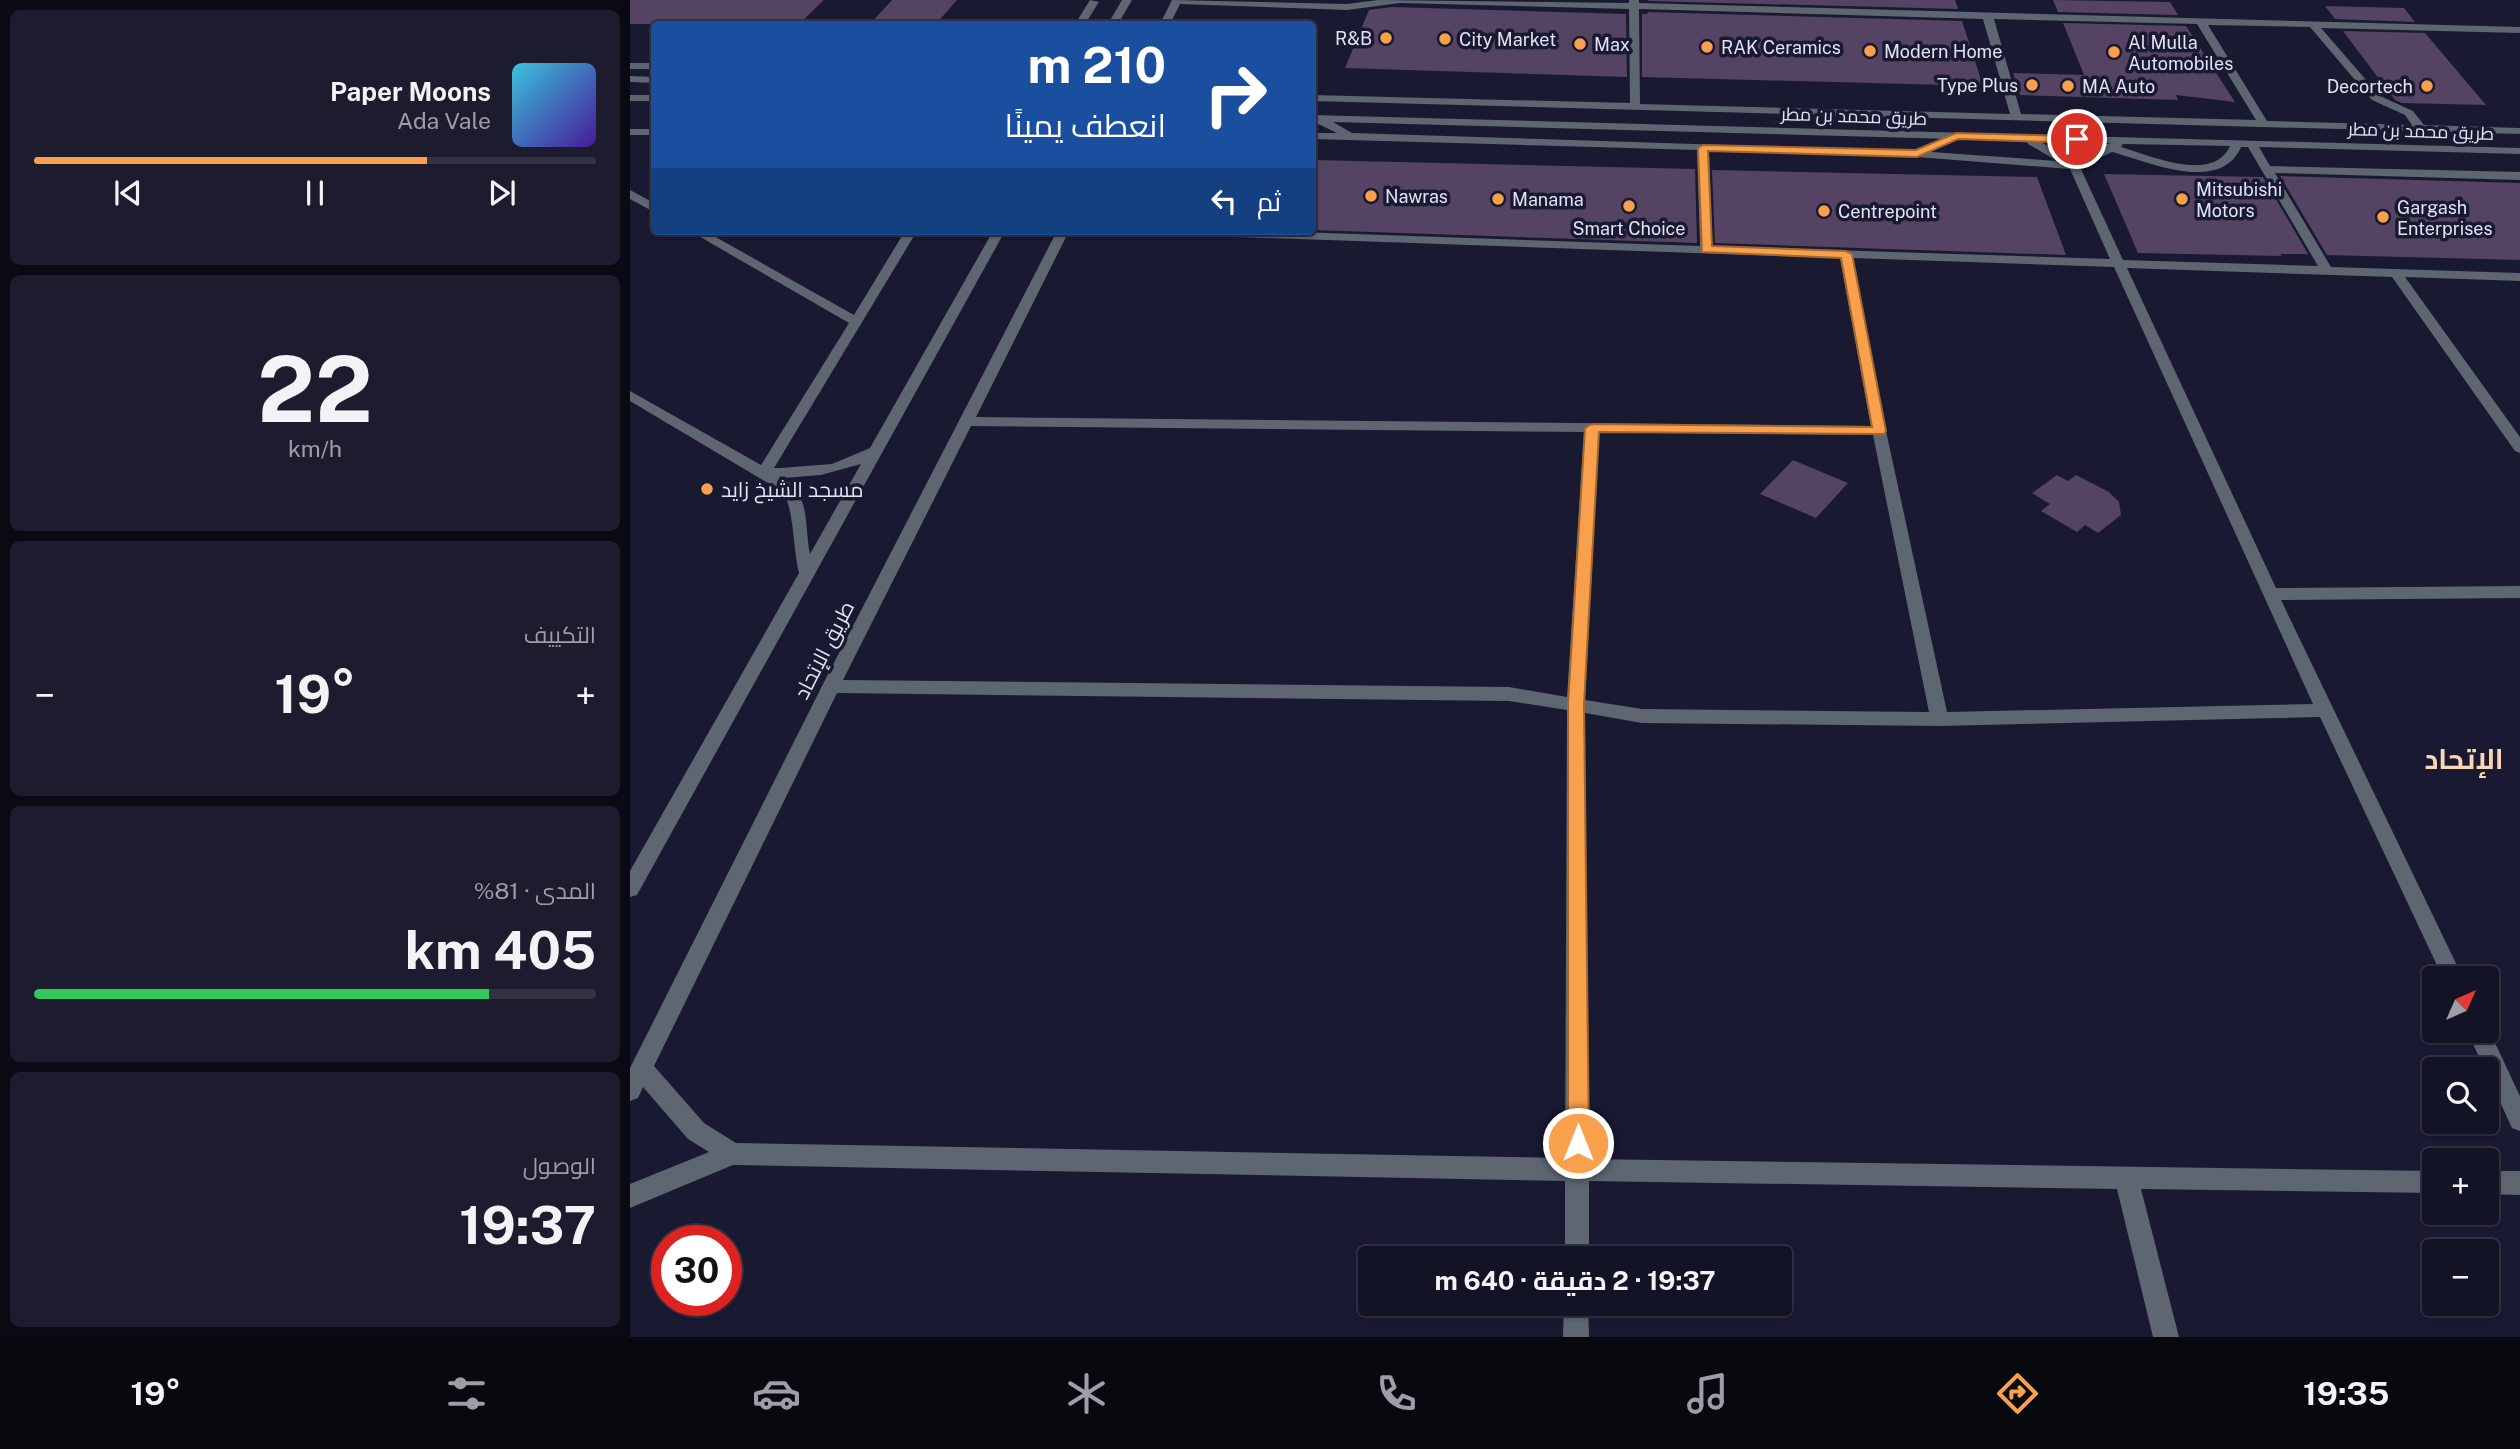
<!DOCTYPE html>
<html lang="ar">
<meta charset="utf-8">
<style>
:root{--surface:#131326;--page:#1c1c2e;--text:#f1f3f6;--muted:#9d9ea7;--line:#323243;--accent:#f9a04c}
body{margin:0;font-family:"Public Sans",Cairo,sans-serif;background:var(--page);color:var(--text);direction:rtl;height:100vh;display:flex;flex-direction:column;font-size:26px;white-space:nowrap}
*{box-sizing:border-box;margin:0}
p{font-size:23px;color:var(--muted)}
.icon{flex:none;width:38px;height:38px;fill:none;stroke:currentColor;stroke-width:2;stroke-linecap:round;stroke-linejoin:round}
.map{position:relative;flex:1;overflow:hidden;direction:ltr}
.panel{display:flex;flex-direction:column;gap:10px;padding:10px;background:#0a0a15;width:630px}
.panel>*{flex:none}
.hud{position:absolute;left:21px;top:21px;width:665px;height:214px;border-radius:7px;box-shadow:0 2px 5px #0004,0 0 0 2px var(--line);direction:rtl;background:#1a4fa0;color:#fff;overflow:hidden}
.needle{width:46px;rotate:45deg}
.tools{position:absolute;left:1792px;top:966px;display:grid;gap:14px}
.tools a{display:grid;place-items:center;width:77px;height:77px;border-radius:7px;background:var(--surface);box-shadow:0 2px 5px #0004,0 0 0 2px var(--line);font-size:35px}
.speed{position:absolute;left:21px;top:1225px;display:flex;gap:14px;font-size:35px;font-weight:700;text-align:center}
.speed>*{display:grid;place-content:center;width:91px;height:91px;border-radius:50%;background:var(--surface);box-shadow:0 2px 5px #0004,0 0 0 2px var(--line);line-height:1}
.speed .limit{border:10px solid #d22;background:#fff;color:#111}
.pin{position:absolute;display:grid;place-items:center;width:60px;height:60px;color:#fff;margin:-30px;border:4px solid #fff;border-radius:50%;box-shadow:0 2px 7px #0007}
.me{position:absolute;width:77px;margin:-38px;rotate:0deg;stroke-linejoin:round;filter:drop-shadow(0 0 5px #0008)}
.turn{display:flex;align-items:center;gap:24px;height:147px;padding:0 35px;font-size:32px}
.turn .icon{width:91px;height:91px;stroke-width:2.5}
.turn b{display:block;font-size:49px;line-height:60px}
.then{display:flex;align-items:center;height:66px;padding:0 35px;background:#0003;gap:14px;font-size:26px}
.big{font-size:52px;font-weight:700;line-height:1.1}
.panel .card{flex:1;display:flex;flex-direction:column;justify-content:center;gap:10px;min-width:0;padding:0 24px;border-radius:10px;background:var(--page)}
.panel .dial{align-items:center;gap:0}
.dial b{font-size:91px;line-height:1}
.song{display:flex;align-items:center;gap:21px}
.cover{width:84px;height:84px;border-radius:10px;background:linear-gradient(135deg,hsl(190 70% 55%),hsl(260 70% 35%))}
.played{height:7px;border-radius:4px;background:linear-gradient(90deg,var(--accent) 70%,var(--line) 70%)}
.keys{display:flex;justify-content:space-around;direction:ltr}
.heat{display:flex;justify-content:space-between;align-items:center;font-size:38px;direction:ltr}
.charge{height:10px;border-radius:5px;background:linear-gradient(90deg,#34c759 81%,var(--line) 0)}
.trip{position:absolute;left:728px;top:1246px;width:434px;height:70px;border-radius:7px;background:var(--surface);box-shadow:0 2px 5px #0004,0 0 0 2px var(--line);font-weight:700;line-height:70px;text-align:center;direction:rtl}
.menu{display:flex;height:112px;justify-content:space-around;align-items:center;background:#08080f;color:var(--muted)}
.menu .icon{width:49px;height:49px}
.menu .selected{color:var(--accent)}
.menu b{font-size:32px;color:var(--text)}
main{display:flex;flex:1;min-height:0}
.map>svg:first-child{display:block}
.building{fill:#544362}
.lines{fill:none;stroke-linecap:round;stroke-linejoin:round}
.minor{fill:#5d6671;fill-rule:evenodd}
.route{fill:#f9a04c;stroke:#a26831;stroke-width:2}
.poi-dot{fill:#f9a04c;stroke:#191932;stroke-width:2.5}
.labels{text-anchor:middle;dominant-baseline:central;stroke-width:7;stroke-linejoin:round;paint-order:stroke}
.far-poi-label{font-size:18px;fill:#e1e2f4;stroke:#191932;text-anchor:start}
.far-street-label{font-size:18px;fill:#e1e2f4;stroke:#191932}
.poi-label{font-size:21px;fill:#e1e2f4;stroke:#191932;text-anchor:start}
.street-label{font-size:21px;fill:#e1e2f4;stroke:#191932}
.district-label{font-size:28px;font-weight:bold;fill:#fbd5b6;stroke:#191932}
</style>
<main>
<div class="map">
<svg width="1890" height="1337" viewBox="0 0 1890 1337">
<rect width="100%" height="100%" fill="#191932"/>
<path class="building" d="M0,0h194l-25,24h-169z
M262,0h65l-21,24h-66z
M1018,0h307l3,9 -310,-8z
M1423,0l117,2 8,13 -120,-3z
M1695,6l79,2 11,14 -80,-3z
M762,7l234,7 1,63 -282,-9 24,-58z
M1018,12l314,9 21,65 -341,-9v-63h5z
M1433,23l123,3 49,76 -59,-7 2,5 -158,-5 -7,-22 71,2z
M1713,31l82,2 61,72 -84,-2 -7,-3z
M682,160l383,9 2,74 -385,-13z
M1082,170l325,7 29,78 -351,-12z
M1474,174l159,3 45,77h-28l2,2 -144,-3z
M1650,176l240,7v77l-193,-5z
M1163,460l55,23 -32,35 -56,-24z
M1427,475l11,6 8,-6 33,17 10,10 2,13 -23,18 -13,-8 -8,7 -36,-21 9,-7 -18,-11z"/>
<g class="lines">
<path class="minor" d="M460,0l9,2 -14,22h-10z
M492,0h10l-14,24h-10z
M542,0l175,4 31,-4 251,3v-3h10v3l881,24v6l-199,-5 59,68 33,15 11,14 96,3v6l-1208,-33v-6l318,8 -1,-94 -229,-6 -53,7 -167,-6 -10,20h-10zM1009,9l344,10 27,95 -370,-10zM1364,19l203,5 59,96 -235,-6zM1578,25l102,2 62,73 33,15 7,10 -145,-4z
M0,63h24v6h-24z
M0,76l24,1v6l-24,-1z
M0,95h24v6h-24z
M682,115l1208,33v6l-261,-7 11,19 250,6v8l-245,-7 56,94 189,6v8l-115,-4 115,160v16l-5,-2 -123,-174 -265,-9 149,320 244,-2v12l-239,2 182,378h-20l-123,-261 -381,9 -297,-3 -57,-10 3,446 846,12v22l-293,-4 38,148h-26l-36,-148 -528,-8v77h-24v-77l-832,-16 -103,43v-24l79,-32 -21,-13 -45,-52 -5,11 -8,3v-33l192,-382 235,-455h12l-93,186 895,9 -31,-168 -688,-24 -2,-3h117l433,15 -3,-96 -385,-11v-6h25l-25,-12zM703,122l694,19 1,3 29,17 -140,-10 -565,-18zM1409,141l72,2 -8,2 -29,16zM1493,144l107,2c-17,38 -81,9 -109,1zM1611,147h7l70,119 -195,-6 -43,-93 32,-15c35,9 108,43 129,-5zM1079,151l208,6 153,12 40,90 -398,-13zM1223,258l261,9 199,437 -366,8 -61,-281zM341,426l613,6 -17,265 -58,-10 -666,-7zM969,432l274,3 56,277 -287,-3 -57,-9zM207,693l672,8 58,9 -2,448 -829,-15 -32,-20 -50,-57z
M0,129h24v6h-24z
M0,190l24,13v9l-24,-13z
M60,231h15l149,84 51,-84h12l-143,237h6l52,-4 38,-16 123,-217h12l-368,664 -7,2v-26l169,-298c-6,-23 -5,-65 -16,-81l-153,-91v-10l131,74 88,-142zM231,464l-51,90c-6,-29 1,-59 -27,-76l38,-3z
M1857,1026l33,70v35l-8,-3 -45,-97h20z
M1857,1171h33v24l-33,-1z
M934,1304h24l1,33h-26z"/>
</g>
<path class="route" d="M1326,133l121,3 5,3 -5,4 -119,-4 -41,18 -209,-6 4,95 134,5 6,3 34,177 -2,3 -285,-2 -15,272 5,439 -3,7 -8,3 -7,-3 -3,-7v-439l17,-276 7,-4 280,3 -31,-169 -139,-6 -4,-104 5,-3 213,5z"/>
<g class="poi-dot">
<circle cx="756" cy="38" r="7"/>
<circle cx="815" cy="39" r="7"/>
<circle cx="950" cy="44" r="7"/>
<circle cx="1077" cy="47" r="7"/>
<circle cx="1240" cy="51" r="7"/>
<circle cx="1484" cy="52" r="7"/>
<circle cx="1402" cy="85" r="7"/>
<circle cx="1438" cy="86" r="7"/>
<circle cx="1797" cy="86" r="7"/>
<circle cx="741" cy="196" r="7"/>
<circle cx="868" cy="199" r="7"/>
<circle cx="1552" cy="199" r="7"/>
<circle cx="999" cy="206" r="7"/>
<circle cx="1194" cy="211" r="7"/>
<circle cx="1753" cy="217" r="7"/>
<circle cx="77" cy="489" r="7"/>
</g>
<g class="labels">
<g class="far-poi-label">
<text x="742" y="38" text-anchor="end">R&amp;B</text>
<text x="829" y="39">City Market</text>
<text x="1498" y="42">Al Mulla<tspan x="1498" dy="21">Automobiles</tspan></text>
<text x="964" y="44">Max</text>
<text x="1091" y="47">RAK Ceramics</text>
<text x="1254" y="51">Modern Home</text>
<text x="1388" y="85" text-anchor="end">Type Plus</text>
<text x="1452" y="86">MA Auto</text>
<text x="1783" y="86" text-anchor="end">Decortech</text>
<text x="1566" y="189">Mitsubishi<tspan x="1566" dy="21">Motors</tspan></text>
<text x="755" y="196">Nawras</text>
<text x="882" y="199">Manama</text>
<text x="1767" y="207">Gargash<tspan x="1767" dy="21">Enterprises</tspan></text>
<text x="1208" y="211">Centrepoint</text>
<text x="999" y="228" text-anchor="middle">Smart Choice</text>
</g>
<g class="far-street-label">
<text transform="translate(1224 116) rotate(2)">طريق محمد بن مطر</text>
<text transform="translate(1791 131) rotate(2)">طريق محمد بن مطر</text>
</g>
<g class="poi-label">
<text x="91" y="489">مسجد الشيخ زايد</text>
</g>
<g class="street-label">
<text transform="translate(194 650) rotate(-63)">طريق اﻹتحاد</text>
</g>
<g class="district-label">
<text x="1834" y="758">اﻹتحاد</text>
</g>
</g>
</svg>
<div class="tools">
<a><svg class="needle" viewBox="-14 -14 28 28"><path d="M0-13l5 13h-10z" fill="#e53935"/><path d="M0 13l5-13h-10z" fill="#9d9ea7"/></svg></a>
<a><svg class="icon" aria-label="search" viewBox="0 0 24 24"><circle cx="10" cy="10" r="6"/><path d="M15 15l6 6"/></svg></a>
<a>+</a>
<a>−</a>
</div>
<div class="speed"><div class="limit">30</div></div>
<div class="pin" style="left:1447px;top:139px;background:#d93025"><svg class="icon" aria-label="arrive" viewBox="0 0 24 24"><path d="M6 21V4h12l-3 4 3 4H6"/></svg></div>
<svg class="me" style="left:948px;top:1143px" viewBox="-20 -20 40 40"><circle r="17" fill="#f9a04c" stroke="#fff" stroke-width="3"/><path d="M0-11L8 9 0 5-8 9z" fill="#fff"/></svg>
<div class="trip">19:37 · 2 دقيقة · 640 m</div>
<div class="hud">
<div class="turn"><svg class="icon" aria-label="right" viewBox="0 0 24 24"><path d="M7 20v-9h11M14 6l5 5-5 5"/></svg><div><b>210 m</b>انعطف يمينًا</div></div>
<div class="then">ثم<svg class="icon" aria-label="left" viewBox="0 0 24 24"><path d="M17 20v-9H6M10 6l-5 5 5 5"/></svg></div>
</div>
</div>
<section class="panel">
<div class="card">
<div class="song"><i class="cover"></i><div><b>Paper Moons</b><p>Ada Vale</p></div></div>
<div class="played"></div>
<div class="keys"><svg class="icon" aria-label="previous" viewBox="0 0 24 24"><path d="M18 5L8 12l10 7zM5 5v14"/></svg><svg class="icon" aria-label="pause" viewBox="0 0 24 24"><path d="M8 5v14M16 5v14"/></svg><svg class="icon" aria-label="next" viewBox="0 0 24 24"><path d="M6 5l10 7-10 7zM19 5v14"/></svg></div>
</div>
<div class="card dial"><b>22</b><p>km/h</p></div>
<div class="card"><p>التكييف</p>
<div class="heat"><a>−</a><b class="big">19°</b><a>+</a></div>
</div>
<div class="card"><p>المدى · 81%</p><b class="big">405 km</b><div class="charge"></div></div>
<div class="card"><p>الوصول</p><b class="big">19:37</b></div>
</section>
</main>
<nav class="menu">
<b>19:35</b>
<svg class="icon selected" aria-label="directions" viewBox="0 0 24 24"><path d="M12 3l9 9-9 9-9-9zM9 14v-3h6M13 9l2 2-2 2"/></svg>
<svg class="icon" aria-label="music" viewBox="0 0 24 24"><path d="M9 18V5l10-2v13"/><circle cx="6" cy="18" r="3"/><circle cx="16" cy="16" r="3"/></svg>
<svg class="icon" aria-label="phone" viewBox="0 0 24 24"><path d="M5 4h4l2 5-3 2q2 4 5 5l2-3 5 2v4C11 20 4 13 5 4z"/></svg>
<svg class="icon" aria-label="climate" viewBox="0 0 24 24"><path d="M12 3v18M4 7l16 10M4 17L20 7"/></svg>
<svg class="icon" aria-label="car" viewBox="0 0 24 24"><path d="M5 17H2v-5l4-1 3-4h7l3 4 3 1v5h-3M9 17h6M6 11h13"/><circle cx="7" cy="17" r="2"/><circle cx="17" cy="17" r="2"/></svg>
<svg class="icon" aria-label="filters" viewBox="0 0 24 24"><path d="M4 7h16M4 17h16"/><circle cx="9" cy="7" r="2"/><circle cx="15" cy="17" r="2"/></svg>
<b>19°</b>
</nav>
